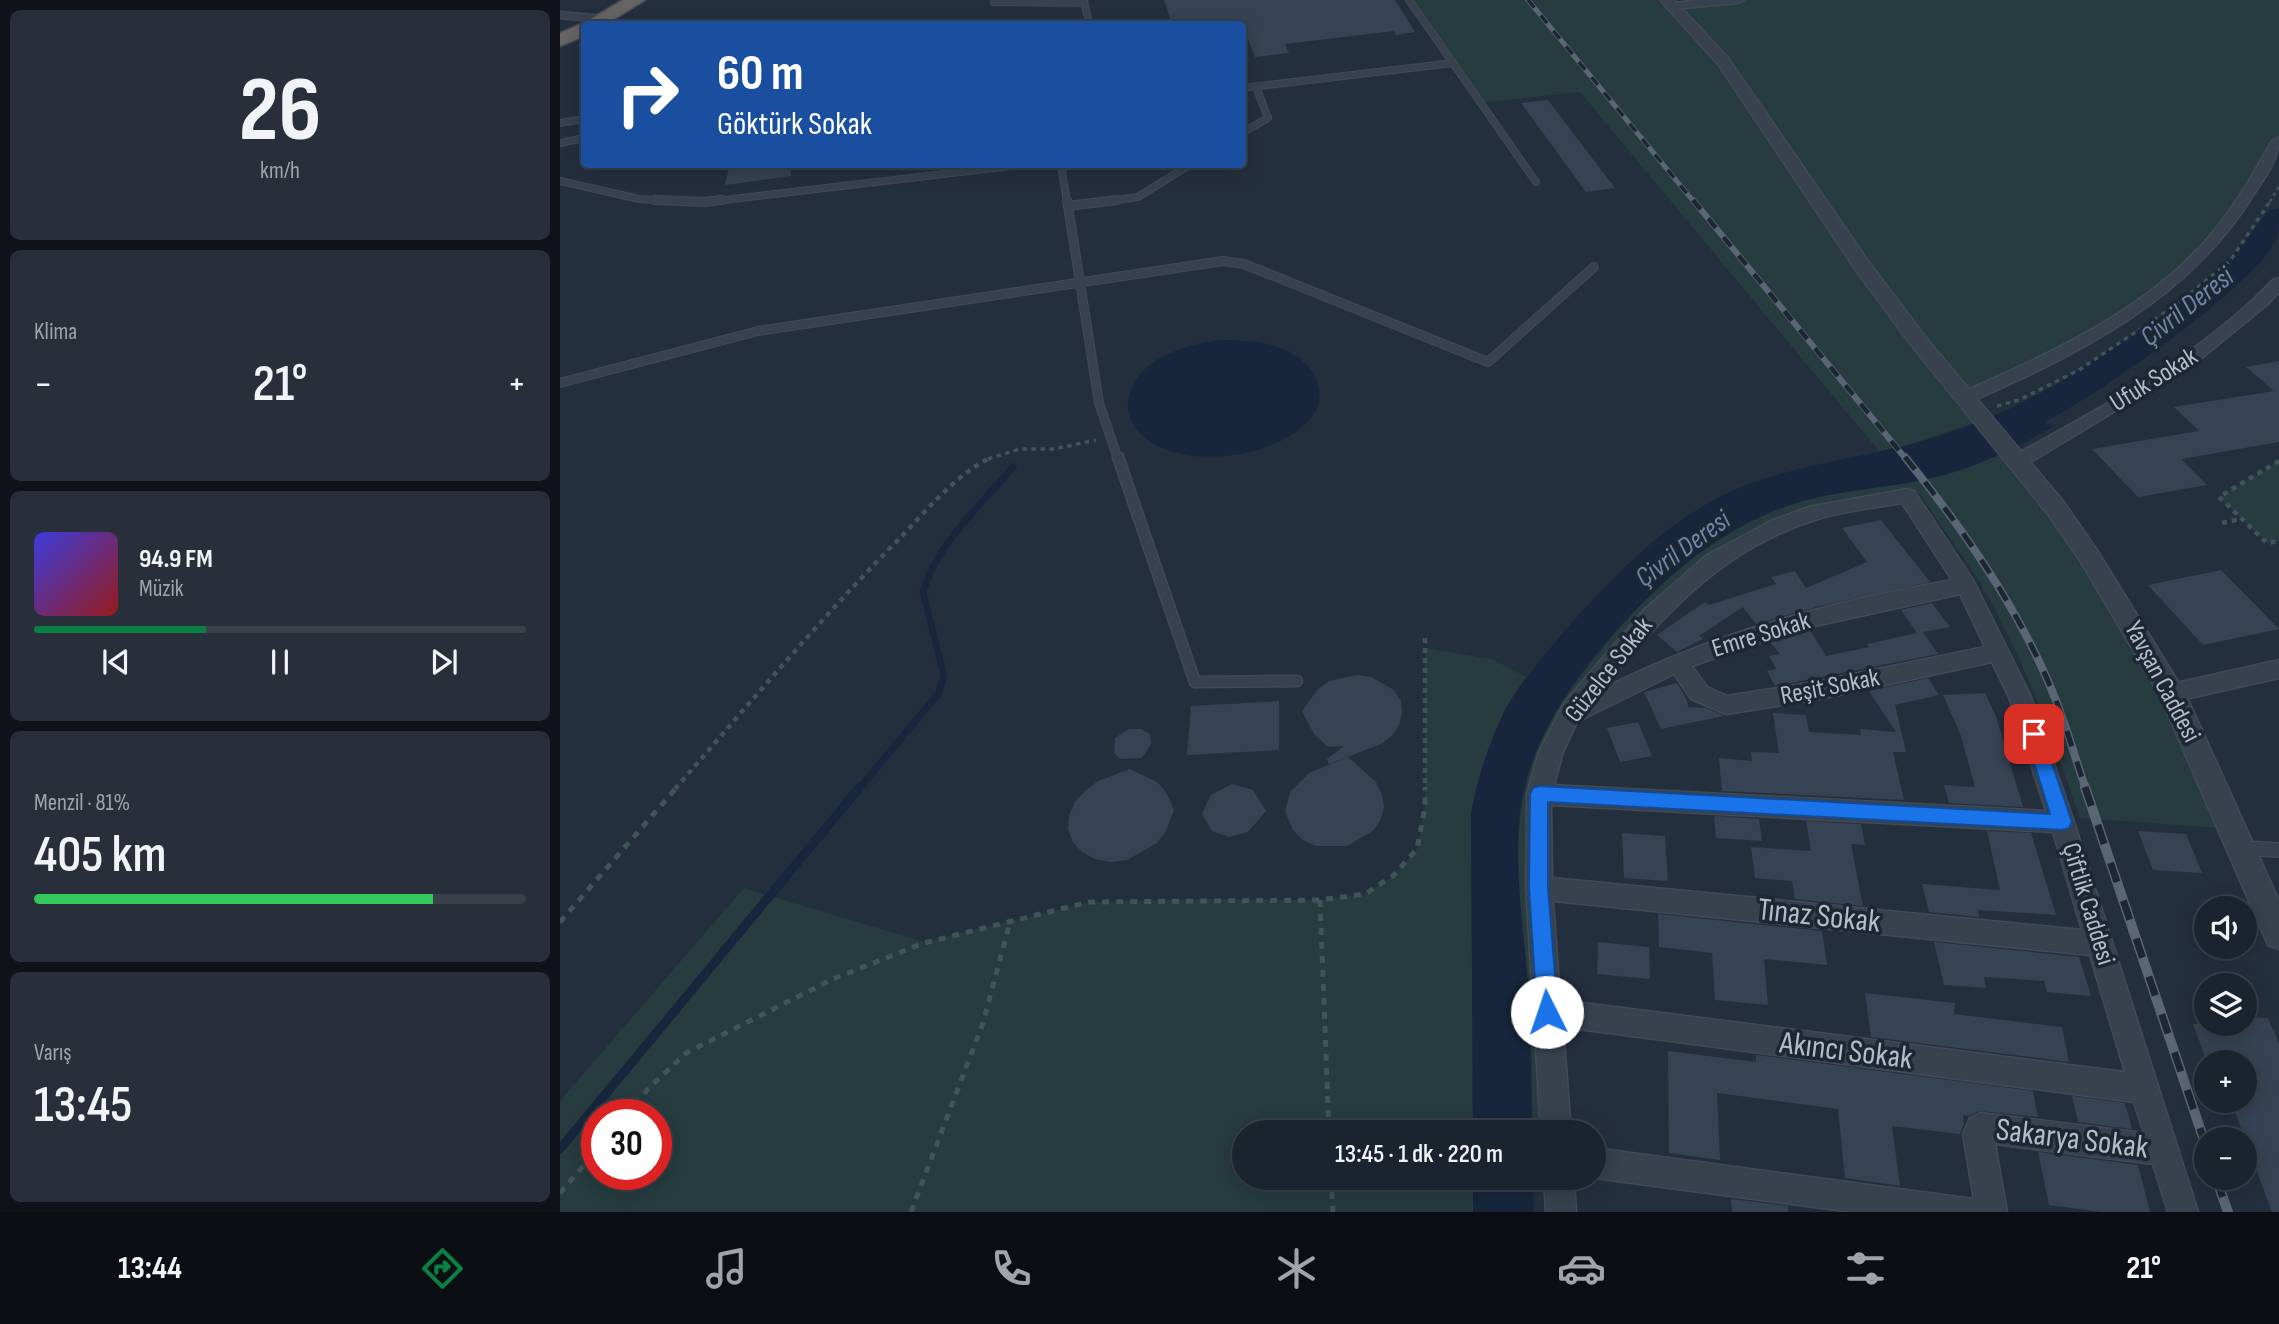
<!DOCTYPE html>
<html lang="tr">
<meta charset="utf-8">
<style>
:root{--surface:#1b232e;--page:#282f3a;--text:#f1f3f6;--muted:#a0a4aa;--line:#39404a;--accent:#0b8043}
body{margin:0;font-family:"Sofia Sans Condensed",sans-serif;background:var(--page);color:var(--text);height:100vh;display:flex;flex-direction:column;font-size:26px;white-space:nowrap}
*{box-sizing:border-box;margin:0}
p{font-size:23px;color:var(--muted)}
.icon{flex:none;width:38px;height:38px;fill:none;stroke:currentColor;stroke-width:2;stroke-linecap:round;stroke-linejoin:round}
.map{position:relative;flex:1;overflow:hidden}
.drawer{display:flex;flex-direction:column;gap:10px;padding:10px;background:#0f1319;width:560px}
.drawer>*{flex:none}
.guide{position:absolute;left:21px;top:21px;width:665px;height:147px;border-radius:7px;box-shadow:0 4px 18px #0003,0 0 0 2px var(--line);background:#1a4fa0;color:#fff;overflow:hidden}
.fabs{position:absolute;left:1634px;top:896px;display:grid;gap:14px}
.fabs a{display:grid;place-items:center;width:63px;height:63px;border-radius:50%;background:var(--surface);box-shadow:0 4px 18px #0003,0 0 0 2px var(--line);font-size:35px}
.speed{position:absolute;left:21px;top:1099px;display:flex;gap:14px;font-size:35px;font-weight:700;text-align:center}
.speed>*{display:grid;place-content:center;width:91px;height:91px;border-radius:50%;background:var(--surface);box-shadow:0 4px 18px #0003,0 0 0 2px var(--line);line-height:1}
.speed .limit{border:10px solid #d22;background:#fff;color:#111}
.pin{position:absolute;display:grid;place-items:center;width:60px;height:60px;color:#fff;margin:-30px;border-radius:14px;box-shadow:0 4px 10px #0006}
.me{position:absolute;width:77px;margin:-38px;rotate:356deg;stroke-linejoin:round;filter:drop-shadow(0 0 5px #0008)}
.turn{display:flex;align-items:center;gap:24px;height:147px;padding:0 21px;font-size:32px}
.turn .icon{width:91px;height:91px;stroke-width:2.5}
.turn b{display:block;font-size:49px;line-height:60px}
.big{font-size:52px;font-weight:600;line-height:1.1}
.drawer .widget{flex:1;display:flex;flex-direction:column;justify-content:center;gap:10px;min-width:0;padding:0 24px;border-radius:10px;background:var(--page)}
.drawer .dial{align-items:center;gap:0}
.dial b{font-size:91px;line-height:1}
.song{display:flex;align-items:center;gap:21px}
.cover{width:84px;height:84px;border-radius:10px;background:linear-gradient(135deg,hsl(240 70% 55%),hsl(0 70% 35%))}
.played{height:7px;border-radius:4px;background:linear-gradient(90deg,var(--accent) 35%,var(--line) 35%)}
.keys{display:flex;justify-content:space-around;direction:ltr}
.heat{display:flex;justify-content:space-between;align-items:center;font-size:38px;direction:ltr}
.charge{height:10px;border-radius:5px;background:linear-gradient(90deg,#34c759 81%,var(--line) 0)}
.trip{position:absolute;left:672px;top:1120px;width:374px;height:70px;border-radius:35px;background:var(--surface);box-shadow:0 4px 18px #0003,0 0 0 2px var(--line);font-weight:600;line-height:70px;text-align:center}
.dock{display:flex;height:112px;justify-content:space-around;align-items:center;background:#0b0e12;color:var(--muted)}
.dock .icon{width:49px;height:49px}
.dock .selected{color:var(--accent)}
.dock b{font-size:32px;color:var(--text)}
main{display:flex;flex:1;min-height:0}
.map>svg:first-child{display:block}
.green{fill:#263c3f;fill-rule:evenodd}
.water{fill:#17263c}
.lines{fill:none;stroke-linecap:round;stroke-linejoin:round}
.stream-far1{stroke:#17263c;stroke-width:7}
.stream{stroke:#17263c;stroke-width:9}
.river{fill:#17263c;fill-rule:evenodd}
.building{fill:#364354}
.service-far3-casing{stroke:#414a57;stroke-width:8}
.service-far2-casing{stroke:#414a57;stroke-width:10}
.service-far1-casing{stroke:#414a57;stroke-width:13}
.service-casing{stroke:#414a57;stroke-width:16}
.minor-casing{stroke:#414a57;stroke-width:3}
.tertiary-casing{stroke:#414a57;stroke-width:3}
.trunk-casing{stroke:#434c59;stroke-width:3}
.path-far3{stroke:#3f5557;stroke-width:2.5;stroke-dasharray:3.5 3.5;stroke-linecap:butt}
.path-far2{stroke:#3f5557;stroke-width:3.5;stroke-dasharray:4.5 4.5;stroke-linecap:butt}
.path-far1{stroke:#3f5557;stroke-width:4.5;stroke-dasharray:5 5;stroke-linecap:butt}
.path{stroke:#3f5557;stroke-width:5;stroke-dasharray:7 7;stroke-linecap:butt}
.service-far3{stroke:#38414e;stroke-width:6}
.service-far2{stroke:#38414e;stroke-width:8}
.service-far1{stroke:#38414e;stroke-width:10}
.service{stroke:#38414e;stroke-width:13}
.minor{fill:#38414e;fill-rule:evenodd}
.tertiary{fill:#38414e;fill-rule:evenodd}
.trunk{fill:#656462;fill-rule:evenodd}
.rail-far3-casing{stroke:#5a6575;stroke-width:5}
.rail-far2-casing{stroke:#5a6575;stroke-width:6}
.rail-far1-casing{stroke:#5a6575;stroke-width:8}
.rail-casing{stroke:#5a6575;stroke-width:10}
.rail-far3{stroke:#1d2633;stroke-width:3.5;stroke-dasharray:10;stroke-linecap:butt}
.rail-far2{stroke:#1d2633;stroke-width:4.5;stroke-dasharray:12;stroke-linecap:butt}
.rail-far1{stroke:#1d2633;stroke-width:5;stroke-dasharray:16;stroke-linecap:butt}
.rail{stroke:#1d2633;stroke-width:7;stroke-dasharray:20;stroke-linecap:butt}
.route{fill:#1a73e8;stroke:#114b97;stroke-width:2}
.labels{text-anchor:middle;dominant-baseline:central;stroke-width:7;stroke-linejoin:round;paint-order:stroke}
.street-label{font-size:26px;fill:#b4bcc9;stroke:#1d2633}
.water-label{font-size:28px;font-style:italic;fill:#6d86a8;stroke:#1d2633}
.near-street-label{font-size:32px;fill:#b4bcc9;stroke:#1d2633}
</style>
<main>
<section class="drawer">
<div class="widget dial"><b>26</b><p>km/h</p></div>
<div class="widget"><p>Klima</p>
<div class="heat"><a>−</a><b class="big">21°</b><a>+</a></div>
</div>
<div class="widget">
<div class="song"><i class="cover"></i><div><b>94.9 FM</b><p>Müzik</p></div></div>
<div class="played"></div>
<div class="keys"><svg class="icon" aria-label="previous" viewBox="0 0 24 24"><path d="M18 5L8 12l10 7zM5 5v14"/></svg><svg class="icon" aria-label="pause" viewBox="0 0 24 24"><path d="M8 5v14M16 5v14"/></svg><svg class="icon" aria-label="next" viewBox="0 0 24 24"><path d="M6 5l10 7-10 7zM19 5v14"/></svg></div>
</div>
<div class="widget"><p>Menzil · 81%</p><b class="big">405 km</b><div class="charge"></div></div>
<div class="widget"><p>Varış</p><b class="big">13:45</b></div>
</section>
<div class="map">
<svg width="1719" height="1212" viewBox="0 0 1719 1212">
<rect width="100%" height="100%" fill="#242f3e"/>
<path class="green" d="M849,0h247l7,7 75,-7h541v141l-32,54 -38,52 -104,80 -140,70 18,23 -76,25 -28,6 -299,-359 -99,11z
M1449,451l80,105 145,273 -154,-11c-28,-80 -56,-161 -100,-235 -19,-30 -41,-59 -60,-89l-61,9 -81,23 -98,62 -129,164 -12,136 17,244h-24c-1,-44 0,-88 -3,-132 -5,-78 -23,-160 3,-236 16,-48 46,-85 78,-125 45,-55 98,-100 164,-128 43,-18 89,-21 134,-28 35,-6 69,-19 101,-32z
M1719,461v80l-12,2 -48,-46z
M865,648l67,11 34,18c-28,44 -45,86 -55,136l2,319h-229v46h229v34h-913v-111l184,-213 180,54 165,-40 115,-3 116,1 45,-6 28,-18 24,-27 8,-42zM37,1115h59v59h-59z"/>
<path class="water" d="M662,340c31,0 68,3 88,29 51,68 -117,121 -171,63 -10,-10 -14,-25 -9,-39 12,-37 58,-49 92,-53z
M1460,406l33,21c-39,21 -79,42 -122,51 -52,12 -105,12 -155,32 -61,25 -99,58 -145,105 -56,58 -109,132 -113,216 -2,50 6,103 10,153 4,49 3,99 4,148h-59l-2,-319c7,-37 18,-71 35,-105 14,-25 33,-46 51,-68 53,-61 115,-128 192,-156 51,-18 103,-26 155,-38 39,-9 78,-26 116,-40z
M913,1178h60l1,34h-61z"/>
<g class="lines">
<path class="stream-far1" d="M299,789l79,-95 6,-18 -21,-84c13,-48 59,-88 90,-125"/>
<path class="stream" d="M0,1149l300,-362"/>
<path class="river" d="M1719,208c0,9 0,23 -2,31 -26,53 -234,199 -292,209 -5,0 -10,-2 -15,-3l-6,-8 6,-8 83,-42 118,-77 63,-56 35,-44z"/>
</g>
<path class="building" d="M604,0h231l20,32 -19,3 -2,-4 -109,13 4,9 -34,4 -13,-33h-70z
M988,100l6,8 61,80 -29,4 -65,-89z
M170,164h61v12l-66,9z
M1719,361v81l-98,17 26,26 -69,12 -46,-48 107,-18 -25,-24 100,-16 -28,-24z
M1321,520l49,62 -114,25 -60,17 -13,-17 -44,29 4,3 -26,13 -20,-17 48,-33 4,3 67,-21 -5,-7 24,-6 11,17 61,-26 -25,-34z
M1661,570l58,59 -76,16 -55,-60z
M1372,603l18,24 -27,5 15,22 -163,32 -8,-15 9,-2 -7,-13 11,-2 -10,-12 40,-12 16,26 43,-9 -2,-3 50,-11 -16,-23z
M797,675l14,2 23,13 7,11 1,12 -3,12 -7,11 -11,8 -52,20 -2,-5 17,-13 -16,1 -14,-13 -12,-23 16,-22 11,-8z
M1368,678l11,17 -44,10 11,47h-13l11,48 -182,-9 -3,-33 33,3 -1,-9 28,1 -6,-40 33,2 3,17 52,3 -1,-6 36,3 -27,-41z
M1117,683l10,17 1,7 18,1 18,8 -63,13 -17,-37z
M1425,693l11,23 27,91 -74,-4 -5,-18 31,2 -14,-51 -18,-41z
M719,701v49l-92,5 4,-49z
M1078,722l14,34 -32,6 -13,-34z
M569,729h12l9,5 1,10 -9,14 -22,1 -6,-6 1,-15z
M788,757l28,25 6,12 2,12 -3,13 -8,12 -26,15h-31l-13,-6 -10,-10 -8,-18 5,-20 19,-19z
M570,769l27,13 9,10 8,18 -8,21 -9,12 -30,17 -17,2 -15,-3 -13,-7 -9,-10 -5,-13 1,-13 6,-14 10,-11 13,-10z
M672,784l21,6 13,21 -18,21 -19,5 -17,-6 -10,-17 9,-19z
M1154,816l45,3 3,22 -46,-3z
M1246,821l55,3 4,21 -14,-1 12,62 -68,-7 -3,-18 -37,-3 -4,-31 60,4z
M1427,831l44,2 25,82 -78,-5 1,7 -50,-5 -7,-28 78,6z
M1578,831l48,3 16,39 -49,-3z
M1062,833l43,3 3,45 -44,-3z
M1098,914l164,17 5,34 -63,-6 4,46 -53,-5 -3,-47 -53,-6z
M1038,942l51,5 1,32 -53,-5z
M1374,942l145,15 12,39 -44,-4 -3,-11 -60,-4 2,11 -42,-3z
M1305,993l90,10 -1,11 108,13 7,35 -198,-25z
M1685,1017l23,1 11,26v168h-7l-41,-111h14v-39h-38l-14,-38h52z
M1108,1051l88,11v-7l277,36 5,26 -59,-6 -11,5 -5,-1 1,9 -4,10 -68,-8 8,60 -55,-8 -7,-69 -121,-16 3,67 -51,-7z
M1512,1096l53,7 7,26 -54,-7z
M1478,1152l100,13 12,47h-49l-52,-7z
M1171,1199l57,7v6h-56z"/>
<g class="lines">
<g class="service-far3-casing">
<path id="service-far3" d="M524,0l5,24
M849,0l127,182
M434,2l90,1
M682,88l211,-25
M0,123l24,-4
M682,133l26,-15 -12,-31
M0,143l24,-5
M501,164l6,38
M0,181l79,18 54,3
M147,202l322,-38
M543,202l35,-5 53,-33"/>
</g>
<g class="service-far2-casing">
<path id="service-far2" d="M95,200l48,2 19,-2
M507,200l32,203 19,56
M508,206l49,-6
M0,383l198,-52 465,-70 21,3 244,98 106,-95"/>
</g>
<g class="service-far1-casing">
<path id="service-far1" d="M558,457l77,225 102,-1"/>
</g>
<g class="service-casing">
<path id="service" d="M1683,848l36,2"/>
</g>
<g class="minor-casing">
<path id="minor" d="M1141,0h43l-6,3 -65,6 -6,-3 6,-3z
M0,12l44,4 6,3 -6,3 -44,-4z
M1719,137c0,22 -13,39 -25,57 -64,105 -175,160 -284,208h-12l-3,-4 3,-4c91,-40 191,-84 256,-163 23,-28 40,-59 58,-90z
M1719,278v14l-10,11 -71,58 -159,96 -14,8h-14l-2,-4 2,-4c92,-50 189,-101 262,-177z
M1347,489l7,2 59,89 58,117 43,125 124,390h-30l-15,-48 -158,-20 12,68h-155l-258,-34v-30l380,51 -11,-65 7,-16 10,-5 164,20 -10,-31 -571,-75 8,105h-30l-15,-244 1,-94 12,-42 25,-49 79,-92 64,-56 64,-34 38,-14zM1342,503l50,77c-125,23 -235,51 -350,109 62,-74 120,-141 216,-170 26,-8 56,-11 84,-16zM1400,594l25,53 -165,34 -93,15 -20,-9 -15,-21 105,-36zM1432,662l17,35 37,114 -492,-26 9,-33 14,-30 97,-48 17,25 35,15 94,-15zM991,805l502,27 29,98 -530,-52zM993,901l537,54 35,117 -565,-72z
M1719,660v18l-107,24 -8,-3 -3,-6 3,-6 8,-3z
M984,1178h30l2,34h-30z"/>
</g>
<g class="tertiary-casing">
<path id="tertiary" d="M1100,0h14l54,58 140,203 58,77 137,163 34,49 88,143 94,208v48l-11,-4 -108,-249 -79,-134 -34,-49 -135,-167 -57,-77 -137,-205z"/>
</g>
<g class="trunk-casing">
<path id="trunk" d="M63,0h22l-39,24h-22v12l-24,10v-13l24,-10z"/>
</g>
<path class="path-far3" d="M1710,202l9,-16"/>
<path class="path-far2" d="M1437,406l22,-6 60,-30 97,-65 54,-44 41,-61
M428,459l32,-10h34l42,-9"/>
<path class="path-far1" d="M1719,461l-60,36 48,46 12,-2
M1662,523l19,-4
M865,638v151
M115,789c74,-85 146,-171 225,-251 28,-29 55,-63 92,-81"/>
<path class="path" d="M760,900l9,232
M0,922l117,-135
M66,1115l22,-26 38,-36 147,-74 91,-36 165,-41 231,-2 45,-6 28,-18 24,-27 8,-42v-20
M771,1178l2,34
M0,1193l37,-43
M351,1212l72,-189 27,-101"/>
<use href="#service-far3" class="service-far3"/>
<use href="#service-far2" class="service-far2"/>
<use href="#service-far1" class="service-far1"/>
<use href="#service" class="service"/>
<use href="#minor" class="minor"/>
<use href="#tertiary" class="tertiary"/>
<use href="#trunk" class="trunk"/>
<g class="rail-far3-casing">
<path id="rail-far3" d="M968,0l166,202"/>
</g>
<g class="rail-far2-casing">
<path id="rail-far2" d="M1133,200l213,259"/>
</g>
<g class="rail-far1-casing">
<path id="rail-far1" d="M1345,457c59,73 115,153 150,241 12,29 20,61 31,91"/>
</g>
<g class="rail-casing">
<path id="rail" d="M1525,787l122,362
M1656,1178l12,34"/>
</g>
<use href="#rail-far3" class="rail-far3"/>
<use href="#rail-far2" class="rail-far2"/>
<use href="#rail-far1" class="rail-far1"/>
<use href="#rail" class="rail"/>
</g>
<path class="route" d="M1474,727l6,2 2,5 30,88 -3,6 -7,2 -514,-28v86l10,124 -3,7 -8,3 -7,-3 -3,-7 -8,-124 1,-94 3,-6 6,-2 511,28 -25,-80 2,-5z"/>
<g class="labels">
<g class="street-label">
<text transform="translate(1594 380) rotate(-32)">Ufuk Sokak</text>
<text transform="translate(1201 635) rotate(-17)">Emre Sokak</text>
<text transform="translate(1049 670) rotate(-52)">Güzelce Sokak</text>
<text transform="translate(1602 682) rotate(62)">Yavşan Caddesi</text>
<text transform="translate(1270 687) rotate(-11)">Reşit Sokak</text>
<text transform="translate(1528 904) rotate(73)">Çiftlik Caddesi</text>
</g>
<g class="water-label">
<text transform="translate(1627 307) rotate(-38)">Çivril Deresi</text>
<text transform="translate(1123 549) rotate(-36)">Çivril Deresi</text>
</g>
<g class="near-street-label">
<text transform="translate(1259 916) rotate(6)">Tınaz Sokak</text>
<text transform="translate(1286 1051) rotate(7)">Akıncı Sokak</text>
<text transform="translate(1512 1139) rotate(7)">Sakarya Sokak</text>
</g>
</g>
</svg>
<div class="fabs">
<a><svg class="icon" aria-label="sound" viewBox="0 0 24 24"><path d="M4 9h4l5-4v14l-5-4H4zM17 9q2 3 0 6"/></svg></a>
<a><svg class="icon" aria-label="layers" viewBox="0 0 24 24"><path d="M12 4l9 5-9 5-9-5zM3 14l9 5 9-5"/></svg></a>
<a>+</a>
<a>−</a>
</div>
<div class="speed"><div class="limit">30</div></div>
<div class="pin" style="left:1474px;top:734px;background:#d93025"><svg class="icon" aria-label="arrive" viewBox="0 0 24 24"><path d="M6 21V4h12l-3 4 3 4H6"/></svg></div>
<svg class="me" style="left:987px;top:1012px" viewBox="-20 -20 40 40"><circle r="19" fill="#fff"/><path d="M0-13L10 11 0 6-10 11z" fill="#1a73e8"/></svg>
<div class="trip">13:45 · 1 dk · 220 m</div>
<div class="guide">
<div class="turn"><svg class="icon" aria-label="right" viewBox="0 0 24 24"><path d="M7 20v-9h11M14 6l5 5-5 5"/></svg><div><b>60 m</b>Göktürk Sokak</div></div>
</div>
</div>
</main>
<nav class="dock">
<b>13:44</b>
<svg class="icon selected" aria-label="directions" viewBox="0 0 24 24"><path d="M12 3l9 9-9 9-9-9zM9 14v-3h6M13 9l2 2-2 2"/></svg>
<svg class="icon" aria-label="music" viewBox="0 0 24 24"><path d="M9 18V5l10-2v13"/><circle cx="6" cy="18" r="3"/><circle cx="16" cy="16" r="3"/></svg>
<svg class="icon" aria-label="phone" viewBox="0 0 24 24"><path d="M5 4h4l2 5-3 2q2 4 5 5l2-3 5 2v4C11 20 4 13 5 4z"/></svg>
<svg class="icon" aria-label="climate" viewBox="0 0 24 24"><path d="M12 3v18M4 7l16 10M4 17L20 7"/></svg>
<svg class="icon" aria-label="car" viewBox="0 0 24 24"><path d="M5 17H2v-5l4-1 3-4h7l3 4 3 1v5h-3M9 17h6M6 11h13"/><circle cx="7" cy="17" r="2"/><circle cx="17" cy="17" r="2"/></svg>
<svg class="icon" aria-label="filters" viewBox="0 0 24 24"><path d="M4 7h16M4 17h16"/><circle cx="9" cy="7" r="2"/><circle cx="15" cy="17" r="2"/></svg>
<b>21°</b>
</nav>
